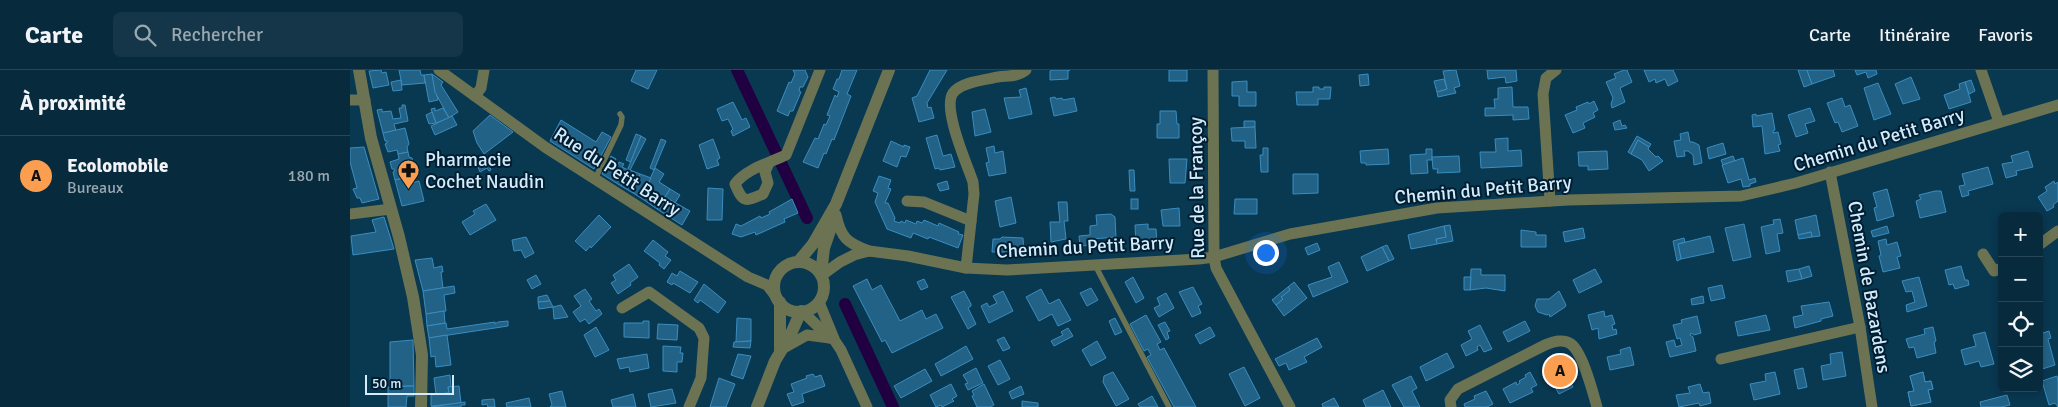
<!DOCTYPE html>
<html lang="fr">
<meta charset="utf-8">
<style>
:root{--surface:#072a3d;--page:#153648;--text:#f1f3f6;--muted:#98a7b0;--line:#284657;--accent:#fb9e50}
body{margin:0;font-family:Signika,sans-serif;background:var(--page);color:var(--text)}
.controls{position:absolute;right:15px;bottom:15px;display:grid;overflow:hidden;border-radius:8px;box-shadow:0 2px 8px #0003}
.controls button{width:45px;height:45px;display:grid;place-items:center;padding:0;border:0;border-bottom:1px solid var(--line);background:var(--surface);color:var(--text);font:25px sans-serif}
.scale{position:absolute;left:15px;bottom:12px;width:89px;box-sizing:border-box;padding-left:5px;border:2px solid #d4ebfb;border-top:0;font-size:14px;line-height:18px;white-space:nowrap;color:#d4ebfb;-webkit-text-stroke:4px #001e31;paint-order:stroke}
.you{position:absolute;left:915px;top:182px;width:18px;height:18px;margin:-12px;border:4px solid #fff;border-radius:50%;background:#1a73e8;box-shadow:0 0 0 8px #1a73e833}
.badge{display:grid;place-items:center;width:32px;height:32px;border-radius:50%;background:var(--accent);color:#111;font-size:16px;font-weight:700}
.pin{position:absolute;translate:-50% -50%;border:2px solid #fff;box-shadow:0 1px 5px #0006}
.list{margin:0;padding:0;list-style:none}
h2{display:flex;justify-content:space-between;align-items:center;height:65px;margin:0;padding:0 20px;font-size:21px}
h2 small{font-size:16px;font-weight:400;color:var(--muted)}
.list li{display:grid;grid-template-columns:32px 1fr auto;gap:15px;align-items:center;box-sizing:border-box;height:80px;padding:0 20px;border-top:1px solid var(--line)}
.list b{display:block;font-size:19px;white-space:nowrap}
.list p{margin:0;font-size:16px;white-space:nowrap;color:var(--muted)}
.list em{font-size:16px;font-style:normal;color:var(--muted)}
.icon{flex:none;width:28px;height:28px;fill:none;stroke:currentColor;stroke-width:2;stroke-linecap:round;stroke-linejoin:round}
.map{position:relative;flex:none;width:1708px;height:337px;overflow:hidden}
header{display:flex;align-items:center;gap:30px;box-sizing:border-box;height:70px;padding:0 25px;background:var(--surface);border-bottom:1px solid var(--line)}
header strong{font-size:24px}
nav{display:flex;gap:28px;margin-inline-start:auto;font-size:18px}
.search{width:350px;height:45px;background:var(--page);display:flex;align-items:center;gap:12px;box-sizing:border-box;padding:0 18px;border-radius:8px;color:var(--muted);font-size:19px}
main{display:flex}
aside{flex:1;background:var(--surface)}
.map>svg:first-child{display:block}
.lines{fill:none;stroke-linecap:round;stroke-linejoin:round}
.canal{stroke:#200041;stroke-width:12}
.building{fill:#226287;stroke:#3a8dbf}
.service{stroke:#6c7352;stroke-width:5.5}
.minor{stroke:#6c7352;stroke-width:11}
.tertiary{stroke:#6c7352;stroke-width:12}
.labels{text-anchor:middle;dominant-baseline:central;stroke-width:4;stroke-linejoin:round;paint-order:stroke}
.street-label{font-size:19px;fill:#d4ebfb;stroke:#001e31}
.poi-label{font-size:19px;fill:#d4ebfb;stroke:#001e31;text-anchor:start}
</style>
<header>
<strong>Carte</strong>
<div class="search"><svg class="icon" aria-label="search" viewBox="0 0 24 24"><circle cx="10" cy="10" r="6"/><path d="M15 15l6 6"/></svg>Rechercher</div>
<nav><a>Carte</a><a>Itinéraire</a><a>Favoris</a></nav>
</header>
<main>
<aside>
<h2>À proximité<small></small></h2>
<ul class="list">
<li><span class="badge">A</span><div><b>Ecolomobile</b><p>Bureaux</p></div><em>180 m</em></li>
</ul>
</aside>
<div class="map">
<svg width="1708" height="337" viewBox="0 0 1708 337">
<rect width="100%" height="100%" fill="#093851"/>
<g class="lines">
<g class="canal">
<path d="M387 0 457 148"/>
<path d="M495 234 543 337"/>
</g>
</g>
<g class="building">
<path d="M31 0 32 3 36 2 39 15 23 18 19 1Z"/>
<path d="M49 0H70L71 5H74L75 13 52 15Z"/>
<path d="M286 0H307L298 19 281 11Z"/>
<path d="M443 0H455L458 7 453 17H450L449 21 451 22 443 41H440L438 46 427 41 439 12 441 13 445 4Z"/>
<path d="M492 0H507L497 24 501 26 484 70 482 69 476 84 474 83 468 98 453 92 465 68 468 69 474 54 476 55 480 46 477 45 485 25 487 27 489 22 483 19 487 9H489Z"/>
<path d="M580 0H597L577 33 578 38 581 37 584 48 569 52 562 28 567 26Z"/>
<path d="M702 0H720L718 1V9L700 10V1Z"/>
<rect x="819" y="0" width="18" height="11"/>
<path d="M1106 0 1110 16 1104 18 1106 23 1088 27 1087 22 1097 19 1093 1Z"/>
<path d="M1137 0H1166L1167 11 1156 13 1155 7 1138 9Z"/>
<path d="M1274 0H1277L1282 12 1270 18 1275 32 1262 38 1261 34 1263 28 1256 12 1266 8 1264 4Z"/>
<path d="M1294 0H1323L1328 11 1318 16 1315 9 1306 13 1305 9 1299 12Z"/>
<path d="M1448 0H1457L1462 14 1454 17Z"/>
<path d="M1457 0H1483L1485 6 1462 14Z"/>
<path d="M1505 0H1526L1527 4 1518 8 1516 2 1507 5Z"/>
<path d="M82 4 88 30 79 32 74 5Z"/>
<path d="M82 4 93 12 91 15 108 42 99 48 85 22Z"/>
<path d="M1018 4 1019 15 1010 16 1009 5Z"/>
<path d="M1561 7 1570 29 1553 34 1545 14Z"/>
<path d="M1094 9 1097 19 1087 22 1084 11Z"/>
<path d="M51 10 52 20 43 21 41 12Z"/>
<path d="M1621 10 1625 21 1619 24 1615 12Z"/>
<path d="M897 11V22H906V36H889V26H882V12Z"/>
<path d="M1615 12 1621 32 1599 39 1594 25 1610 19 1609 14Z"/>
<path d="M1528 13 1541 44 1524 50 1514 18Z"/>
<path d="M963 17H969V19H974V17H981L980 29H968V35H947L946 22H963Z"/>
<path d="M1162 17 1163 37H1178L1179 49 1163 50V45L1135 46V38H1145L1144 29H1148V18Z"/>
<path d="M676 18 682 44 659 49 654 28 671 27 669 20Z"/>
<path d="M705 27 706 29 712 28 713 30 724 28 727 41 704 46 700 28Z"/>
<path d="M1492 28 1495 37 1500 35 1508 56 1492 62 1488 52 1485 53 1477 33Z"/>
<path d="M1244 31 1248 40 1243 43 1245 47 1233 53 1235 58 1223 63 1215 45 1227 40 1226 37 1238 32 1239 34Z"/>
<path d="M383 32 392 50 396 48 400 57 383 66 381 61 383 59 378 49 372 51 367 39Z"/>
<path d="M52 35H55L58 51 44 54 46 61 33 63 27 40 32 39V42L41 41 43 49 51 48 49 38H52Z"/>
<path d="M85 38V41L93 38 99 48 86 53 81 39Z"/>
<path d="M1460 38 1465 51 1455 54 1458 63 1446 67 1438 45Z"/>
<path d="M635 39 641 62 625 66 622 42Z"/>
<path d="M810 41H826L827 54H829V68H807V54H810Z"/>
<path d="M82 42 86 53 79 54 76 45Z"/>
<path d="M1422 43 1425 60 1423 61V63L1428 62 1431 74 1428 75 1430 81 1415 84 1412 56 1403 57 1402 45 1406 44V46Z"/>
<path d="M140 45 163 62 134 84 127 73 123 61Z"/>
<path d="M102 46 107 55 85 65 81 56Z"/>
<path d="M211 50 246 72 252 62 261 67 244 99 200 71Z"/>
<path d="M1270 50 1272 56 1275 55 1277 58 1265 60 1263 53Z"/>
<path d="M894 51H905V57L894 58Z"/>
<path d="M905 57 906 78H895V71H882L881 58Z"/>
<path d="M55 58 59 74 57 77 58 82 48 84 47 80 38 82 35 74 37 73V71H35L33 63Z"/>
<path d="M1338 62 1340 72H1343L1349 75 1352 93 1344 95 1343 85 1338 81H1334L1335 86 1327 87 1324 71 1331 70 1330 64Z"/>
<path d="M286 64 291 66 281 92 276 90Z"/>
<path d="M587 65 593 86 601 84 605 97 590 100 589 98 585 99 576 68Z"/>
<path d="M291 66 296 69 280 100 290 104 283 123 271 116Z"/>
<path d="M1287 66 1301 74 1299 77 1288 70 1281 84 1278 82Z"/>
<path d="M1158 68V81L1171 80 1172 96 1131 98 1130 82H1146L1145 69Z"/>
<path d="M311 69 316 71 304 100 300 98Z"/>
<path d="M363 69 370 88 367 90 369 95 357 99 349 75Z"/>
<path d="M1288 70 1299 77 1298 79 1306 87 1308 86 1313 91 1299 101 1292 90 1281 84Z"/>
<path d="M541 71 554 77V75L560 77 556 87 551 86 547 97 533 91Z"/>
<path d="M1373 73 1376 84 1359 89 1357 78Z"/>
<path d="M644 76 645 83 653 81 656 103 639 106 636 93 639 92 636 78Z"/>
<path d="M14 77 29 129 12 133 10 128H7L3 119 7 118 0 92V78Z"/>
<path d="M913 78H918V102H911L910 85H913Z"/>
<path d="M1038 79 1039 94 1016 95V93H1011L1010 81Z"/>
<path d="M1076 79H1082V90H1077L1078 103 1061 104 1060 85 1076 84Z"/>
<path d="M1257 81 1258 99 1238 100V96H1229L1228 82Z"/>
<path d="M1678 81 1683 97 1666 101 1667 105 1656 108 1652 94 1663 92 1661 86Z"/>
<path d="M58 82 59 87 62 88 66 105 45 110 43 102 45 101 44 99H42L40 92 49 89 48 84Z"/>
<path d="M137 86 142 96 140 97 141 100 139 101 137 98 130 102 126 92Z"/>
<path d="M261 86 266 89 264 94 267 96 269 92 274 94 272 97 278 100 271 116 252 104Z"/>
<path d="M1109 86 1110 102 1087 103 1088 99H1083L1082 87Z"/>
<path d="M1383 86 1385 91 1373 95 1371 90Z"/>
<path d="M1393 88 1399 110 1405 108 1406 112 1400 114V116L1393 117 1391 109 1378 113 1372 95Z"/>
<path d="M819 89H837L835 113H820Z"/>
<path d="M1638 97 1643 114 1618 121 1619 125 1612 127 1609 116 1615 115 1612 104Z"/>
<path d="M305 98 314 104 309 112 320 119 307 139 291 128Z"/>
<path d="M779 100H784L785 121H780Z"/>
<path d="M290 104 301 108 291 128 283 123Z"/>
<path d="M943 104H968V123L943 124Z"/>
<path d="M529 106 541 110 538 118 541 119 535 133H538L545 148 544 151 550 153 551 151 555 153 556 150 566 154 567 151 572 153 574 150 588 156 589 153 609 162 608 164 613 165 608 178 579 167 578 169 563 163 561 168 537 159 525 132 528 123 523 121Z"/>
<path d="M60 107 61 113 69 111 74 131 52 136 45 110Z"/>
<path d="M597 111 599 119 590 121 587 114Z"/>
<path d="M1704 111 1705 114 1708 112V131L1703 135 1704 137 1697 141 1688 127 1697 121 1695 117Z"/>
<path d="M358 118 373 119 372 150H357Z"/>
<path d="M320 119 330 125 325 133 315 127Z"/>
<path d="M1537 119 1544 146 1527 151 1524 138 1527 137 1523 123Z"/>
<path d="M1585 121H1591L1596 142 1570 148 1566 131 1571 129 1569 125Z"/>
<path d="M315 127 340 141 332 155 307 139Z"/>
<path d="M661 127 666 153 650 157 645 131Z"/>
<path d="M442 129 448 143 434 149 435 152 406 165 405 162 391 167 382 164 386 154 391 156 410 146 411 148 420 144 419 142Z"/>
<rect x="781" y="129" width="7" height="10"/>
<path d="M885 129H907V144H884Z"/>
<path d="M708 132H717L718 151H714L716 169 701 172 700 152H710Z"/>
<path d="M136 134 146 150 120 165 112 152 125 144 123 141Z"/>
<path d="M829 138 830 156H813L811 140Z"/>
<path d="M761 144 765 147 766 167 742 169V175L730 176 729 166 740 165V156L747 155 746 145Z"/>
<path d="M249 145 261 157 241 178 240 176 236 181 225 171Z"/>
<path d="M1466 145 1470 166 1462 167 1461 162 1448 165 1445 150Z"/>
<path d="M34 147 44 179 3 185 1 166 26 162 22 150Z"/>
<path d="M1430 149 1433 163 1427 164 1430 181 1416 184 1411 157 1424 154 1423 150Z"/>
<path d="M798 154V159H806L807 173 786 174 785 155Z"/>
<path d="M1394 154 1401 187 1383 191 1375 158Z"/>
<path d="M1100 155 1103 171 1087 174 1086 169 1096 167 1094 156Z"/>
<path d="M1094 156 1096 167 1086 169 1087 174 1061 179 1058 165Z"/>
<path d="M1537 156 1539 163 1523 167 1521 161Z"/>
<path d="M1233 158 1235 168 1215 172 1213 162Z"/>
<path d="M1171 160 1186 162V165H1196V177H1171Z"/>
<path d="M1461 162 1462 167 1449 169 1448 165Z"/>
<path d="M1360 166 1364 182 1331 189 1328 174Z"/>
<path d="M176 167 184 183 175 188 171 180 164 181 162 170Z"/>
<path d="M652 167 673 168 674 182H642L643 169H650Z"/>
<path d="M1334 168 1335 172 1328 174 1331 189 1327 191 1323 171Z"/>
<path d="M1536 169 1537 175 1547 172 1551 186 1547 187 1550 198 1533 202 1529 186 1531 185 1528 171Z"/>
<path d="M303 170 318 182 315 186 321 190 314 199 309 195 310 193 294 181Z"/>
<path d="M967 173 970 180 958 185 955 178Z"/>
<path d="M1037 175 1044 189 1039 191 1032 177Z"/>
<path d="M1032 177 1039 191 1017 201 1011 187Z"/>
<path d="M82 188 84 198 92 196 93 202H91L93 218 73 221 65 190Z"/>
<path d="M989 192 998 212 963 227 958 215 982 207 978 197Z"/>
<path d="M279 194 288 207 280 213 281 215 268 224 261 213 266 210 263 205Z"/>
<path d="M1459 196 1462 206 1452 209 1449 199Z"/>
<path d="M1611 196 1615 210H1618L1619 215 1605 219 1603 214 1599 215 1595 200Z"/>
<path d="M1121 199H1131V205H1155V221L1136 218 1120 220Z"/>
<path d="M1245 199 1252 212 1229 223 1223 210Z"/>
<path d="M1449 199 1452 209 1438 212 1436 201Z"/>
<path d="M330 201 348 212 340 223 323 213 322 215 317 212 322 203 327 206Z"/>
<path d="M186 205 191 214 182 219 177 210Z"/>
<path d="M783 207 794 228 786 233 775 212Z"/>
<path d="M1114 207H1121L1120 220H1114Z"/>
<path d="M1569 207 1577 236 1557 242 1556 235 1565 232 1562 221 1556 222 1552 211Z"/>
<path d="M517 209 522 220 531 215 550 251 572 240 576 249 586 244 593 258 542 283 535 270 532 272 503 216Z"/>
<path d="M574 209 578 217 571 220 567 212Z"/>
<path d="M944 212 957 228 934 246 926 235 933 229 931 227 940 220 938 217Z"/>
<path d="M354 214 376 232 368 243 350 230 348 233 344 230Z"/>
<path d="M1372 215 1375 228 1361 231 1358 218Z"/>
<path d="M104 216 105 223 94 225 96 241 76 244 73 221Z"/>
<path d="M843 217 852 234 848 236 851 243 842 247 829 222Z"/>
<path d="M938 217 940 220 931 227 933 229 926 235 922 230Z"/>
<path d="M741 218 748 230 737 236 730 223Z"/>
<path d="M235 219 242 229 239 231 246 241 249 239 252 244 239 254 235 249 230 252 223 242 231 236 224 226Z"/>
<path d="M691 219 699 234 709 229 721 250 708 256 702 244 689 251 676 227Z"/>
<path d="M614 221 621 234V236L618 238 626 254 618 259 601 227Z"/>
<path d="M653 221 663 241 639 253 631 236 637 233 639 237 647 233 643 226Z"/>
<path d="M1209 221 1216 235 1215 237 1200 247 1199 244 1197 245 1188 242 1185 236 1187 229H1199Z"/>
<path d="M816 223 824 238 809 247 804 238 810 235 807 228Z"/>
<path d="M197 225 200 231 188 232V227Z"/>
<path d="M1353 226 1354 233 1342 235 1341 229Z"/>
<path d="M200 231 203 237 189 239 188 232Z"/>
<path d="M1479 232 1483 246 1471 249V251L1445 258 1443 247 1453 245 1451 236Z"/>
<path d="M211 235 218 247 204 249 203 237Z"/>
<path d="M94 241 95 253 77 256 76 244Z"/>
<path d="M1254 241 1255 247 1262 245 1265 254 1262 255 1263 260 1266 259 1267 264 1249 269 1248 258 1242 260 1238 245Z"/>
<path d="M796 245 811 272 807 274 810 280 814 278 846 337H824L797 287 801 285 798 279 794 281 780 254Z"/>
<path d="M1416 245 1420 260 1388 266 1385 252Z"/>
<path d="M1347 246 1351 263 1344 265 1341 263 1340 265 1343 267 1346 281 1320 287 1316 272 1324 270 1326 277 1332 275 1330 268 1327 269 1323 255 1332 253 1331 250Z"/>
<path d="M387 248 401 249V271L386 272Z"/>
<path d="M765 248 772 262 765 265 759 251Z"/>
<path d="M158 251V256L79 268 77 256 96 253 97 259 145 252V254L148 252Z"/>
<path d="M293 251H299V268L274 267V253H293Z"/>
<path d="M1175 251 1180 261 1158 272 1153 262Z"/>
<path d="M815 252 820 261 817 262 819 268 816 270 808 255Z"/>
<path d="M308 254 328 255 327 270 307 269Z"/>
<path d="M1130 255 1142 279 1134 282 1130 275 1127 277 1128 280 1116 286 1111 275 1122 269 1118 261Z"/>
<path d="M246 257 259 280 245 287 234 265Z"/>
<path d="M860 257 865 266 850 274 845 265Z"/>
<path d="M1583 257 1586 271 1584 272 1586 283 1567 288 1564 277 1559 278 1556 269 1575 264 1574 259Z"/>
<path d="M718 258 723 266 704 276 701 271 713 265 711 262Z"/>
<path d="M1699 261 1701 268 1698 269 1705 295 1689 300V272L1692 271 1690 264Z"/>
<path d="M1635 262 1644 294 1631 297 1629 291 1615 295 1611 280 1626 276 1623 265Z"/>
<path d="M97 265 101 295 86 297 85 286 81 287 79 268Z"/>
<path d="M654 267 660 278 653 281 647 270Z"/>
<path d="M967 268 972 277 954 287 957 292 939 300 936 293 929 296 925 289Z"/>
<path d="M63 270 64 316H40V272Z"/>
<path d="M401 271 400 278 383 277 384 272Z"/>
<path d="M747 271 756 288 741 296 732 280Z"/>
<path d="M313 276 331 277 330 283H333L332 292H327V302L313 301Z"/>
<path d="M616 276 623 289 591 306 585 294Z"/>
<path d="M1280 277 1284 295 1260 300 1257 287 1271 284 1270 280Z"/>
<path d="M1492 282 1496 306 1473 310 1471 296 1481 294 1480 284Z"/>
<path d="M1097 283 1104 297 1076 311 1070 297Z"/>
<path d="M297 284 299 298 280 302 279 297 270 299 267 289Z"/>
<path d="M388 284 401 286 393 309 381 305Z"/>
<path d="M1212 289 1216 297 1214 298 1216 301 1218 300 1224 312 1221 313 1223 317 1209 324 1206 319 1210 317 1199 295Z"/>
<path d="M650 290 660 309 648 315 638 296Z"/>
<path d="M894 297 910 328 895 336 879 304Z"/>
<path d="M626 298 633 313 618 320 615 314 618 313 613 305Z"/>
<path d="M1453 298 1457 317 1448 319 1444 300Z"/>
<path d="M575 299 582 311 551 328 544 316Z"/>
<path d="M763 302 779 329 766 336 753 312 754 306Z"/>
<path d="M1180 302 1187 315 1181 318 1183 322 1160 333 1153 319 1166 312 1167 315 1170 313 1169 311 1176 307 1175 305Z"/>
<path d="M1425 302 1430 324 1404 330 1400 314 1416 311 1415 304Z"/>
<path d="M1573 302 1575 312 1581 311 1583 319 1578 320 1581 332 1561 336 1558 322 1564 321 1560 306Z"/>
<path d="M1573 302 1575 312 1581 311 1583 319 1578 320 1581 332 1561 336 1558 322 1564 321 1560 306Z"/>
<path d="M463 304 465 307 471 305 475 316 452 324 454 332 442 336 437 324 444 322 441 314 457 308 456 306Z"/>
<path d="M100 305 101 317H98L99 323 86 324 84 308Z"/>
<path d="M1061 306 1067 318 1062 321 1070 337H1054L1042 315Z"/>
<path d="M1707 306 1708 312V337L1705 333 1699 335 1692 311Z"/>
<path d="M369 308 385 314 376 337H360Z"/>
<path d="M601 314 607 326 602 329 604 331 592 337 591 335 586 337 580 325Z"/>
<path d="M634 314 644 335 640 337H627L622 326 624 325 622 321Z"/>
<path d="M1350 314 1353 323 1359 322 1361 333 1350 336 1349 333 1329 337 1326 325 1340 323 1338 317Z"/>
<path d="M64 316V326H57L56 337H38V317Z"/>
<path d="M109 316 111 333 81 336V325L99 323 98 317Z"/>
<path d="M671 316 674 324 662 329 659 322Z"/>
<path d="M322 319 326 333 301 337 298 324Z"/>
<path d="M1033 320 1041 337H1016L1013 330Z"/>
<path d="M212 321 216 337H200L202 335 199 324Z"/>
<path d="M1136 321 1143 334 1137 337H1115L1114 334 1125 329 1124 326Z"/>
<path d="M283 324 286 337H263L261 330Z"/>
<path d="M1657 325 1660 335 1651 337H1631L1630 332Z"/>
<path d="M802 326 808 337H790L788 334Z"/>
<path d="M179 328 181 337H157L156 333Z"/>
<path d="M984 328 989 337H973L972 334Z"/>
<path d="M144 329 145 337H138L137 334 132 335V330Z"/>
<path d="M672 331 688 333V337H672Z"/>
<path d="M115 332V335H111V337H81Z"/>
</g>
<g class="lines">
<g class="service">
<path d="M245 109 271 55 272 47 270 44"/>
<path d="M745 195 819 337"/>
</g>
<g class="minor">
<path d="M89 0 195 77 398 207 417 215 427 228"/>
<path d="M863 0 864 187 866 198 940 337"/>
<path d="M1631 0 1649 52"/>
<path d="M125 26 131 18 134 0"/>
<path d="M0 30H15"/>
<path d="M419 93 415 102 418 113 413 124C395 132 393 133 385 114 396 99 419 93 436 85L470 0"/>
<path d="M1480 102 1510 257 1522 337"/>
<path d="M557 131 574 132 621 151"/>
<path d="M1200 131 1193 24 1196 8 1206 0"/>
<path d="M0 144 41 139"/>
<path d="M486 145C491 168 497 173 519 181"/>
<path d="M1689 175 1708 161"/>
<path d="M1633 184 1644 201 1652 198"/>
<path d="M616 198 624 124 623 112C617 94 592 38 603 23 610 13 632 10 643 8 654 5 667 8 676 0"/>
<path d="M472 205 490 192 504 185 519 181 558 186 616 198 657 200 849 189 864 187 940 164 1087 138 1218 130 1391 126 1446 113 1708 35"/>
<path d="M469 232 485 271 491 280 517 337"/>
<path d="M272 238 299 222 349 258 354 268 351 308 339 337"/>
<path d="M452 241 480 268"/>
<path d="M432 279 457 265 480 268"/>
<path d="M1371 289 1510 257"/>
<path d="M1101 337 1100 330 1108 319 1195 275C1203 272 1213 268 1221 274 1233 283 1243 323 1247 337"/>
</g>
<g class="tertiary">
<path d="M9 0 21 68 49 167 63 227 72 285 71 337"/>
<path d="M448 192 463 174 486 134 539 0"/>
<circle cx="449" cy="217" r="25"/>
<path d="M471 204 474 178 484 149"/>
<path d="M430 232V280"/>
<path d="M407 337 425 291 440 266 451 241"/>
</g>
</g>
<defs>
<symbol id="pharmacy-pin" viewBox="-11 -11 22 30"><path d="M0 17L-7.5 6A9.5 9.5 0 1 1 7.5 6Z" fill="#fb9e50" stroke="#001e31"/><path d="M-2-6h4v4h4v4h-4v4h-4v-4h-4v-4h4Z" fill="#111"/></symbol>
</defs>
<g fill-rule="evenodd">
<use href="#pharmacy-pin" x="46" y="88" width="25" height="34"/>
</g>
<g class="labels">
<g class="street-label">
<text transform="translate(1529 70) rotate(-17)">Chemin du Petit Barry</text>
<text transform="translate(267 102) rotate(33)">Rue du Petit Barry</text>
<text transform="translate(847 118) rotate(-91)">Rue de la Françoy</text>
<text transform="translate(1133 120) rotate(-5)">Chemin du Petit Barry</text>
<text transform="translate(735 177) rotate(-3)">Chemin du Petit Barry</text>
<text transform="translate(1519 217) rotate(80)">Chemin de Bazardens</text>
</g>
<g class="poi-label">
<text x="75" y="90">Pharmacie<tspan x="75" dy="22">Cochet Naudin</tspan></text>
</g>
</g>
</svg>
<div class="controls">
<button>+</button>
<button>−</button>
<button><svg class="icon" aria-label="locate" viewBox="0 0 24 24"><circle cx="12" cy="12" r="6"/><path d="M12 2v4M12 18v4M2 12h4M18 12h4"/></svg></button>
<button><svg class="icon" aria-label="layers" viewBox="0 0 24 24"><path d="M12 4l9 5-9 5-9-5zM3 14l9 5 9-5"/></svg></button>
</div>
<div class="scale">50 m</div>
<div class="you"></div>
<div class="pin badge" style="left:1210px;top:301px">A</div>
</div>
</main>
